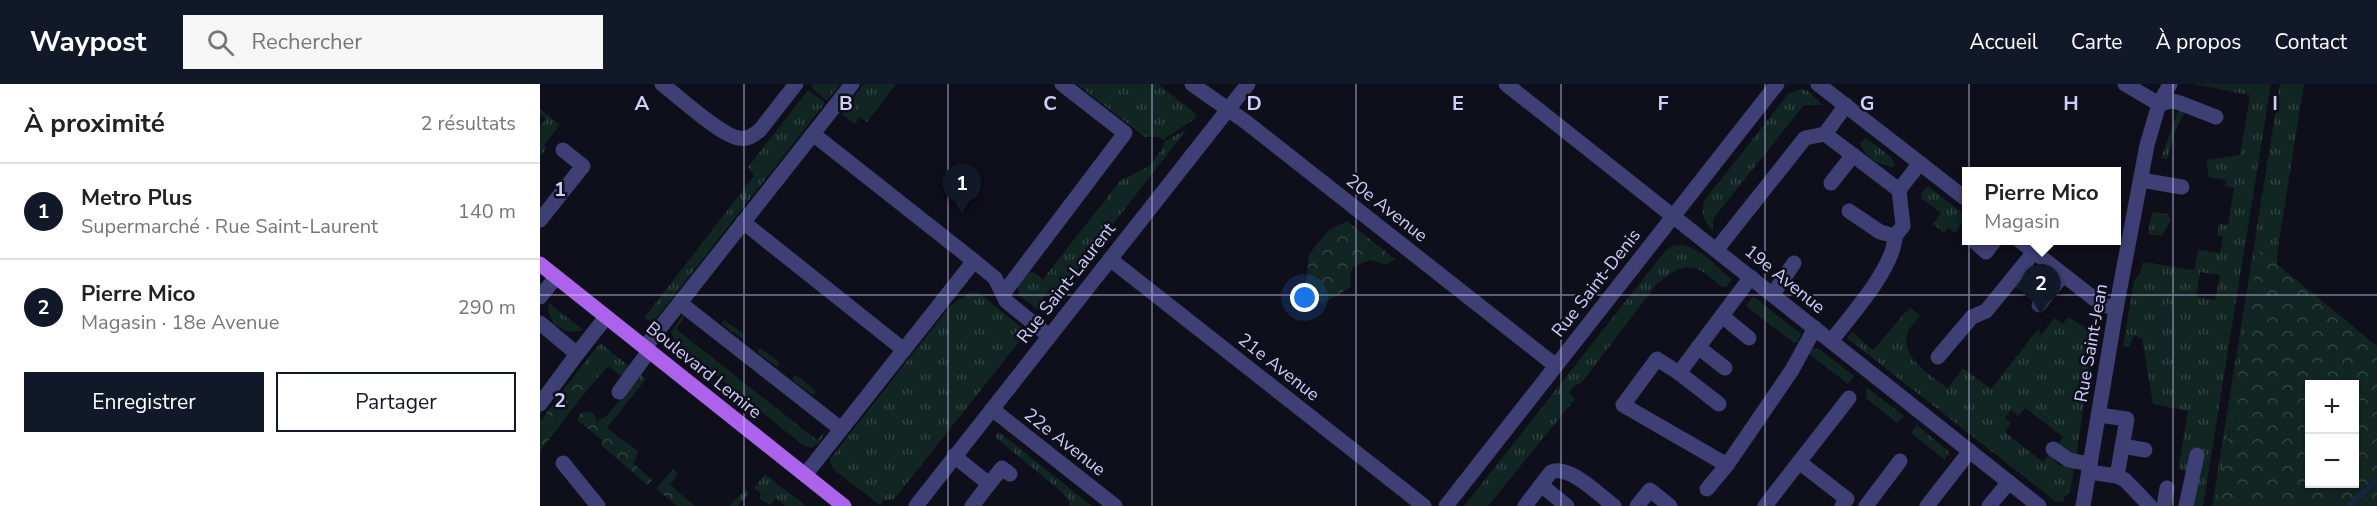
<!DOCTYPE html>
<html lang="fr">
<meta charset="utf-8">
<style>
:root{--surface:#fff;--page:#f6f6f6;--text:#222;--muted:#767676;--line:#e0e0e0;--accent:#111827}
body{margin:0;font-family:"Nunito Sans",sans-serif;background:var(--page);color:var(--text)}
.controls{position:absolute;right:18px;bottom:18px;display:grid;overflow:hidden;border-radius:0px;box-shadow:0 2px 4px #0004}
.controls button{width:54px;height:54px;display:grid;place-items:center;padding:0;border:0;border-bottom:2px solid var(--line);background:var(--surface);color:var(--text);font:30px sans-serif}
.you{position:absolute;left:765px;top:214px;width:21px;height:21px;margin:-15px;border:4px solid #fff;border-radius:50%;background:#1a73e8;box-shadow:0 0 0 9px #1a73e833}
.badge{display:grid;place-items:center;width:39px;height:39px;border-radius:50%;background:var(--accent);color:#fff;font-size:20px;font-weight:700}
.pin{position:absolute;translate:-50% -50px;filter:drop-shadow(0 2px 3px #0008)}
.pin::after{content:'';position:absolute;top:32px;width:21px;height:18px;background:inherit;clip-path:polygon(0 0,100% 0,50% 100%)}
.popup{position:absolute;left:1422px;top:83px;width:159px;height:78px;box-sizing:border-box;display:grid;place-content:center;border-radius:0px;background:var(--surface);filter:drop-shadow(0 2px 4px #0005);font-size:20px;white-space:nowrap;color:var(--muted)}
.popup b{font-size:22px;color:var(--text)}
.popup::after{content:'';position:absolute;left:50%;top:100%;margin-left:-12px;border:12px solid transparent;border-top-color:var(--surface)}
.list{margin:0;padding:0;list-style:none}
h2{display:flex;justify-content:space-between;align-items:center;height:78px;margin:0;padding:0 24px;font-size:26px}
h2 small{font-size:20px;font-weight:400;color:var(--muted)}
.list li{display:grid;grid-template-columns:39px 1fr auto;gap:18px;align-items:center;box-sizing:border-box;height:96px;padding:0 24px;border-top:2px solid var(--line)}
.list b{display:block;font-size:22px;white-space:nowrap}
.list p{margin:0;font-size:20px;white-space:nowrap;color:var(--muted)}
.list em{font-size:20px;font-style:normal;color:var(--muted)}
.actions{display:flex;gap:12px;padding:18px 24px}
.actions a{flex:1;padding:14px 0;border:2px solid var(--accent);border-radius:0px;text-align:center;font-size:21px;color:var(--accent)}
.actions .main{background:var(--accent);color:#fff}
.icon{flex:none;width:33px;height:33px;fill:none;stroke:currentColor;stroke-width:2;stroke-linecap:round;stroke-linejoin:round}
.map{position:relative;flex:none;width:1837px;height:422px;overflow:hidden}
header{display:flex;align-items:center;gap:36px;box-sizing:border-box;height:84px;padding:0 30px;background:var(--accent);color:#fff}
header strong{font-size:28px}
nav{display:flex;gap:33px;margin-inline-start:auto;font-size:21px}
.search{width:420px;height:54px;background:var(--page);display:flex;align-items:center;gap:15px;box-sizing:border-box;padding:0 21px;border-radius:0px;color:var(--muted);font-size:22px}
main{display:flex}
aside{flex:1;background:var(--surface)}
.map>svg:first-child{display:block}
.grass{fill:url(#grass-tufts);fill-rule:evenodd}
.forest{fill:url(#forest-crowns);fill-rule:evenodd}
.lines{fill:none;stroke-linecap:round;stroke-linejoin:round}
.stream{stroke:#13283f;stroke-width:5}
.minor{stroke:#3e4075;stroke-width:15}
.major{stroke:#ad62ec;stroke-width:15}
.grid{fill:none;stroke:#cfcef9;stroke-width:1.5;stroke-opacity:0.55}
.labels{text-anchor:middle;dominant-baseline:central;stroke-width:5;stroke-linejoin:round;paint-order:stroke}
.street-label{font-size:18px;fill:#cfcef9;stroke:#0f0e1b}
.grid-label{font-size:20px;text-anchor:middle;font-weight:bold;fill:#cfcef9;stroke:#0f0e1b;stroke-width:5;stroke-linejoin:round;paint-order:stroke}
</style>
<header>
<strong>Waypost</strong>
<div class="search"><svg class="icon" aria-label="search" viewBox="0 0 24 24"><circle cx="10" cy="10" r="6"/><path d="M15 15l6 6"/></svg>Rechercher</div>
<nav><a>Accueil</a><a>Carte</a><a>À propos</a><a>Contact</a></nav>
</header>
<main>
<aside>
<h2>À proximité<small>2 résultats</small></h2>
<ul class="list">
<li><span class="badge">1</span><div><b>Metro Plus</b><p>Supermarché · Rue Saint-Laurent</p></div><em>140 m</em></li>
<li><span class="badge">2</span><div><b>Pierre Mico</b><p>Magasin · 18e Avenue</p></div><em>290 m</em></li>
</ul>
<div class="actions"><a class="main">Enregistrer</a><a>Partager</a></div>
</aside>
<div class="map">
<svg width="1837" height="422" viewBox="0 0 1837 422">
<defs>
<pattern id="grass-tufts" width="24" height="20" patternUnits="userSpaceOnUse" patternTransform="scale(1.5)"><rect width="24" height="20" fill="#112522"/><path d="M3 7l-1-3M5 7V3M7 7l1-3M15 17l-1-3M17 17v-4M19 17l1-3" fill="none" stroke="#334343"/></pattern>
<pattern id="forest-crowns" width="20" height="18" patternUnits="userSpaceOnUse" patternTransform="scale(1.5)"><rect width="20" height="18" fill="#112522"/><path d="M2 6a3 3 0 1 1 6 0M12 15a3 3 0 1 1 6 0" fill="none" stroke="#334343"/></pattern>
</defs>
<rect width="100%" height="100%" fill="#0f0e1b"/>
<g class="grass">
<path d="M273 0H300L287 17 271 3Z"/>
<path d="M324 0H356L327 38 320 33 315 40 301 29Z"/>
<path d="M537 0H618L655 29 656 34 623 56 620 53H605Z"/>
<path d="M1653 0H1731L1663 422H1652L1648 387 1638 385 1648 327 1613 320 1602 255 1594 251 1589 263H1583L1594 197 1600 189 1603 178 1654 186 1658 166 1680 169 1683 153 1677 152 1679 140 1688 141 1694 104 1685 102 1686 96 1669 93 1666 76 1700 71 1710 11ZM1660 188 1680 191 1675 216 1656 213Z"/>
<path d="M1740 0H1764L1737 170 1718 167 1677 422H1672Z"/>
<path d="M1262 5 1268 7 1283 21H1264L1173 135V147C1164 138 1161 129 1164 117L1249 9Z"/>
<path d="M268 6 285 19 115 236 108 237 104 234 214 92 208 83Z"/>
<path d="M1639 24 1646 26 1636 45 1627 75 1621 74Z"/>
<path d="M0 25 20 41 4 61 7 64 0 73V42L6 35 0 30Z"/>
<path d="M648 44 509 222 506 219 512 212 508 208 500 218 506 224 502 229 479 211 478 203 488 189 493 188 503 195 580 97 609 82 621 67 624 58Z"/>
<path d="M1326 54 1351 73 1354 79 1353 83C1339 81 1325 74 1320 59Z"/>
<path d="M1388 102 1426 132 1415 149 1408 144 1404 149 1393 140 1401 129 1381 114V109Z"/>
<path d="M1612 128 1628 130 1631 136 1622 152 1608 150Z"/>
<path d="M1142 161C1161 164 1177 183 1192 196L1186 203C1179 202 1176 198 1170 193 1150 176 1137 183 1117 200L1042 298 1032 304 1029 310 1035 315 948 422H924L1126 166 1132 162Z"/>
<path d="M1488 181 1501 191 1486 211 1473 201Z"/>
<path d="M431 208 439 209 487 248 359 409 353 415 342 417 341 421 339 420 294 386 290 379V375L411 221Z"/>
<path d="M1213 212 1261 250 1258 258 1254 259 1206 222Z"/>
<path d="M9 219 43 246 30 248 14 241 8 225Z"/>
<path d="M1370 223 1380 232C1376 237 1370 243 1368 248 1359 273 1391 292 1408 304L1423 284 1451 305 1499 244 1500 252 1515 234 1523 240 1528 233 1555 249 1536 373 1517 361 1523 353 1485 324 1478 332 1471 326 1465 334 1471 339 1465 348 1503 378 1509 370 1519 381 1534 384 1530 409 1523 414 1524 418 1515 417 1307 254 1312 248 1333 266Z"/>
<path d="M142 232 144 234 136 245 277 356 287 345 279 359 272 364 264 362 136 259 131 248Z"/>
<path d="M184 236 204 250 203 255 182 240Z"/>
<path d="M60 259 89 282 81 292 68 282 47 306 46 296 38 293 30 297Z"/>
<path d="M220 264 239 278V282H236L217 268Z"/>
<path d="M1278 264 1314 292 1308 300 1269 270 1272 265Z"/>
<path d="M100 290 106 295 67 344 59 341 58 336 67 332Z"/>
<path d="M254 292H257L275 306V310H271L252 296Z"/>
<path d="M1326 303 1364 332 1357 339 1327 315Z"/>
<path d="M1377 341 1409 368 1405 376 1371 349Z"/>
<path d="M459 348 552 422H529L530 418 523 409 455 353Z"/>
<path d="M225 390 266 422H245L236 414 230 421 219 414 221 410 214 404Z"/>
<path d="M206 405 209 409 198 422H189Z"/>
</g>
<g class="forest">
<path d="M807 137 855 175 846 181 830 176 813 183 810 193 811 203 782 220 763 204 767 193 769 170 789 146Z"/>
<path d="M1718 167 1737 170V180L1837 262V422H1677ZM1814 300V400H1770V300Z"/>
<path d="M38 293 46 296 47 306 0 367V338L30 297Z"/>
<path d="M47 327 53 329 59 341 67 344 98 367 94 380 112 396 107 401 61 361 63 357 37 336 40 330Z"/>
<path d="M133 385 138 390 130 401 155 422H137L116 405Z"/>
</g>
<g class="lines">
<path class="stream" d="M1809 422 1837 395"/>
<g class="minor">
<path d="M122 0C138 12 181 52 199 54 207 56 214 51 220 46L256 0"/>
<path d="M652 0 706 38 1016 282"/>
<path d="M966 0 1499 422"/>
<path d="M1278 0 1426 115"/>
<path d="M1585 0 1619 20 1633 17 1640 19 1676 33"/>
<path d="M1306 21 1285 50 1359 106 1380 79"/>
<path d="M273 50 312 0"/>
<path d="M1601 96 1642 103"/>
<path d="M1291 99 1313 71"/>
<path d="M1309 127 1340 148 1355 152 1363 142 1359 106"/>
<path d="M0 136 43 82 23 66"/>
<path d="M203 138 364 266"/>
<path d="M1433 156 1446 168 1455 156"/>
<path d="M1479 156 1561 220 1576 225"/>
<path d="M1177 165 1265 54 1285 50"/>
<path d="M570 175 884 422"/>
<path d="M434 177 455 194 466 217 509 252"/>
<path d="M463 210 585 49 522 0"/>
<path d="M1233 210 1254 179"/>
<path d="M0 213 16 193"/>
<path d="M140 219 301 345"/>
<path d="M1499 221 1523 191"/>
<path d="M1182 232 1209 254"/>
<path d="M0 239 37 270 66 233"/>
<path d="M1291 257C1311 232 1355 182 1355 152"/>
<path d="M105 263 273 50 434 177 265 391"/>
<path d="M1158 263 1185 284"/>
<path d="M1398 273 1432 233 1446 227 1494 168"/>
<path d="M1139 289 1117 275 1083 321 1187 381 1252 286 1275 244"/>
<path d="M79 308 109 267"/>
<path d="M0 320 37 270"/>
<path d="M1179 320 1139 289 1211 193"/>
<path d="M452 325 575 422"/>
<path d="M1559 331 1587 335 1577 392"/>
<path d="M1582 362 1605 366"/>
<path d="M1513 365 1529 376 1550 380"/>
<path d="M414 372 449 400 432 422"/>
<path d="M1259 378 1309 314"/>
<path d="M23 379 58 422"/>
<path d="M1549 388 1577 392 1585 396 1610 422"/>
<path d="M449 400 462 384 470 390"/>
<path d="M1001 401 1011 388C1029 380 1059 411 1074 422"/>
<path d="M1167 405 1187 381"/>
<path d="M376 422 708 0"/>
<path d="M906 422 1237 0"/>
<path d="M985 422 1001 401 1027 422"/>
<path d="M1097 422 1110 406 1130 422"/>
<path d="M1225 422 1259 378 1307 415 1302 422"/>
<path d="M1326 422 1360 377"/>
<path d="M1387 422 1430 367"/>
<path d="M1449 422 1469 398"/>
<path d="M1543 422 1576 225 1607 61 1619 20 1630 0"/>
<path d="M1624 422 1627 404"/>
<path d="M1646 422 1657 371"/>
</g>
<path class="major" d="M0 180 304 422"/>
</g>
<path class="grid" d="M204 0V422M408 0V422M612 0V422M816 0V422M1021 0V422M1225 0V422M1429 0V422M1633 0V422M0 211H1837"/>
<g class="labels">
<g class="street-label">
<text transform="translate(847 124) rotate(38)">20e Avenue</text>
<text transform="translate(1245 195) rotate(39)">19e Avenue</text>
<text transform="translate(526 199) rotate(-52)">Rue Saint-Laurent</text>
<text transform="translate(1056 199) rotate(-52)">Rue Saint-Denis</text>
<text transform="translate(1551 259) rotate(-80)">Rue Saint-Jean</text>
<text transform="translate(739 283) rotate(38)">21e Avenue</text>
<text transform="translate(164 286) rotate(39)">Boulevard Lemire</text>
<text transform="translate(525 358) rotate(38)">22e Avenue</text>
</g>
</g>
<g class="grid-label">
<text x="102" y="26">A</text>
<text x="306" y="26">B</text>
<text x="510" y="26">C</text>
<text x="714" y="26">D</text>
<text x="918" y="26">E</text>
<text x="1123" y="26">F</text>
<text x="1327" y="26">G</text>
<text x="1531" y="26">H</text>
<text x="1735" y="26">I</text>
<text x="20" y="112">1</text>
<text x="20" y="323">2</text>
</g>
</svg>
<div class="controls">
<button>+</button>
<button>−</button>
</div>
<div class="you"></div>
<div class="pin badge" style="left:422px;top:130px">1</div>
<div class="pin badge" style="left:1501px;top:230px">2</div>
<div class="popup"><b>Pierre Mico</b>Magasin</div>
</div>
</main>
